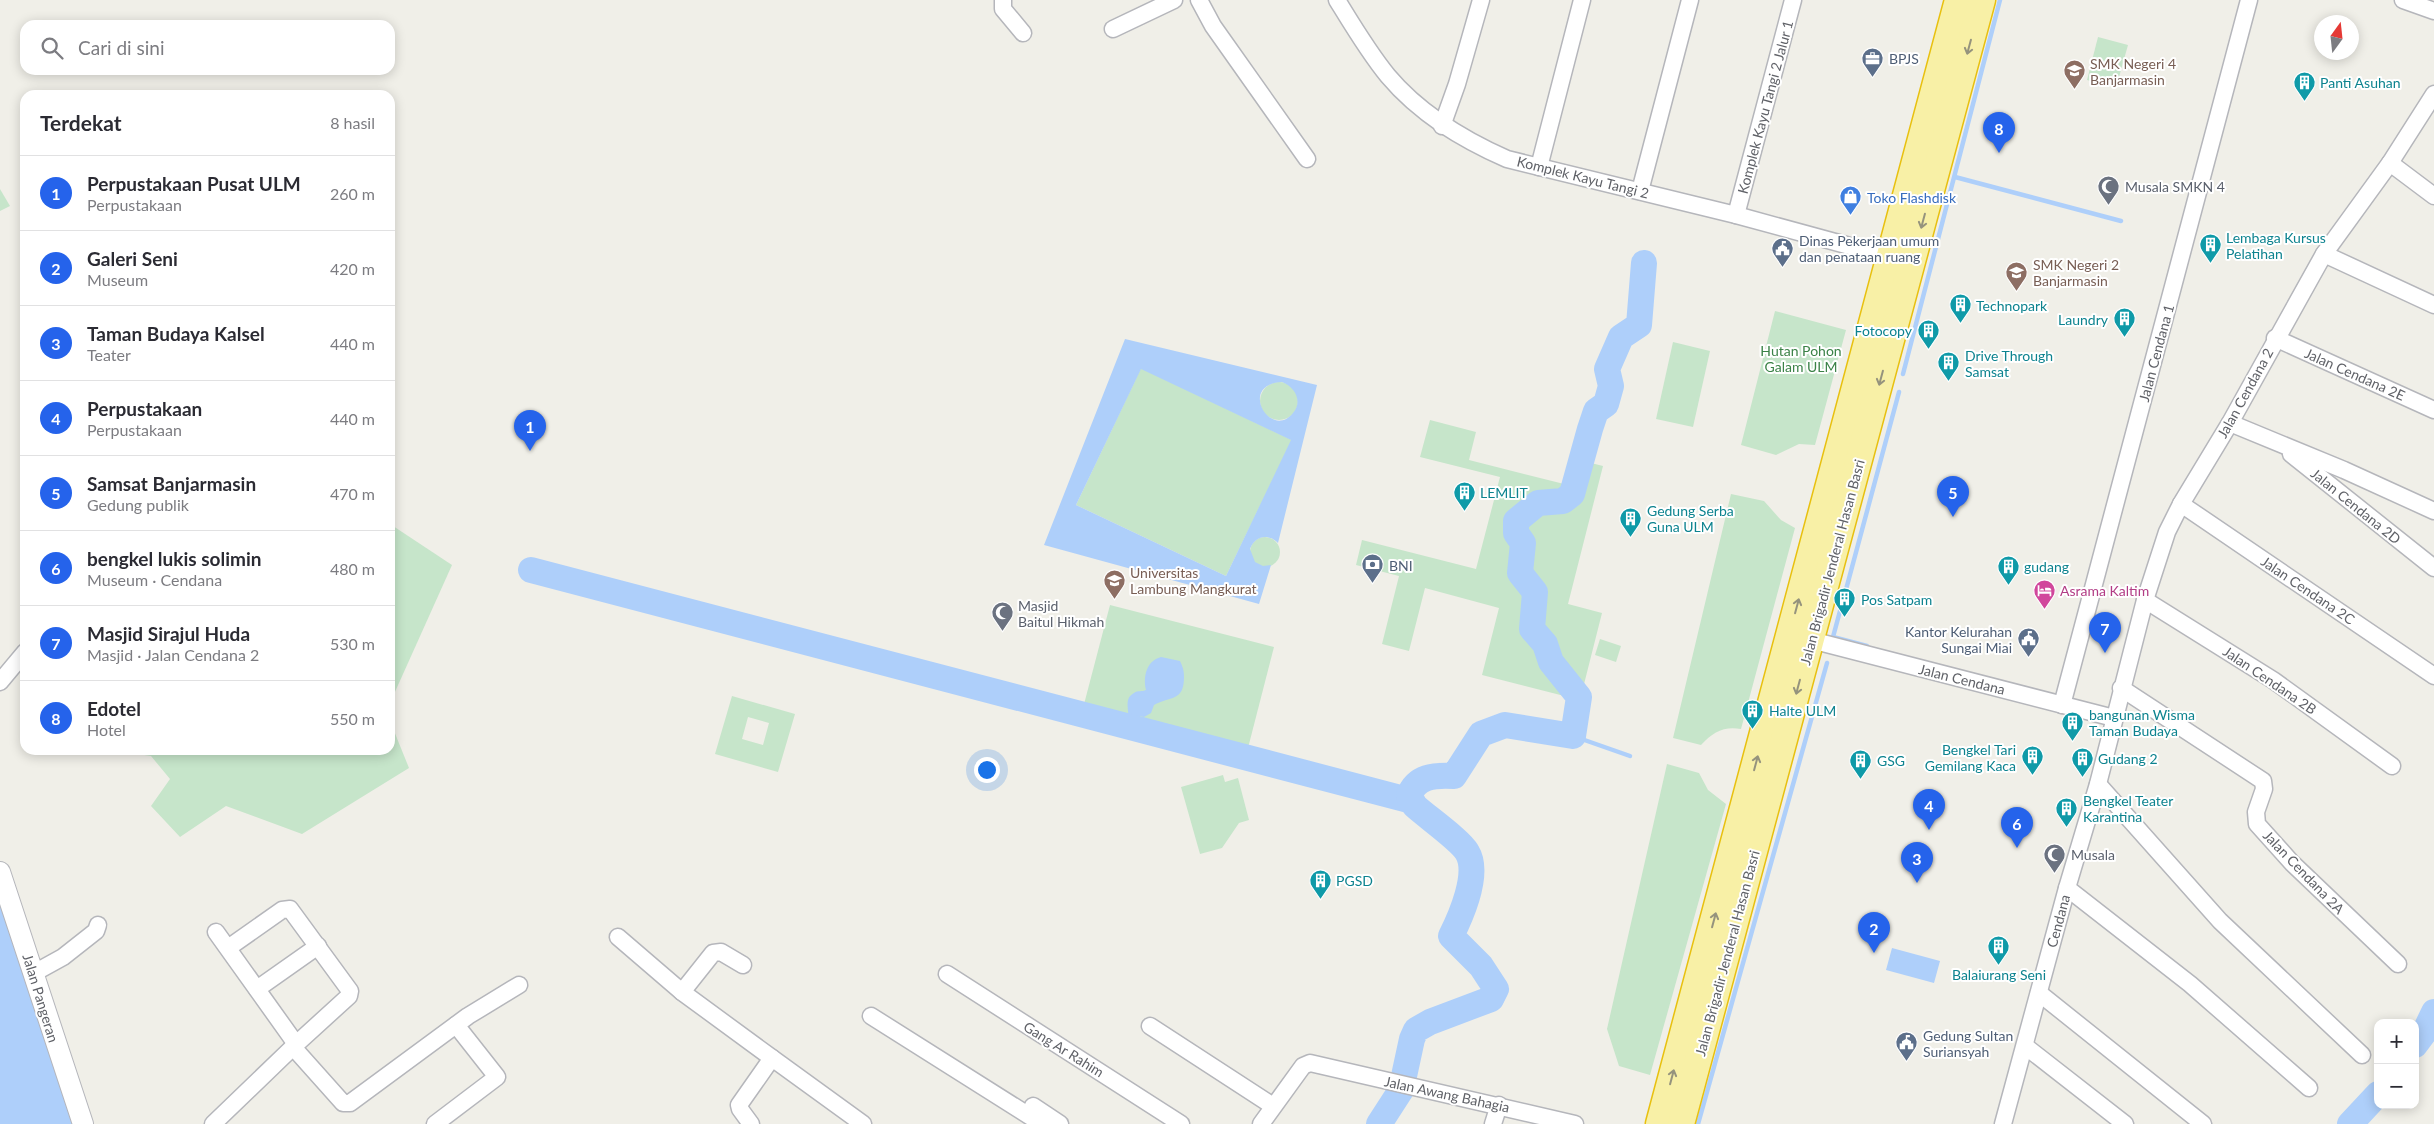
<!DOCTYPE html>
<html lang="id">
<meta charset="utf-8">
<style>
:root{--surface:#fff;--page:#f7f7f7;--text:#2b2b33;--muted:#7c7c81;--line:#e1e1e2;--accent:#2563eb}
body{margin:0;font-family:Lato,sans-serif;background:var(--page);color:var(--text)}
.controls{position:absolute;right:15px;bottom:15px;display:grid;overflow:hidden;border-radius:10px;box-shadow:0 2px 12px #0003}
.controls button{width:45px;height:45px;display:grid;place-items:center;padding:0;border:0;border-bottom:1px solid var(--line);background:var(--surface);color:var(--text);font:25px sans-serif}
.compass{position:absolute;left:2314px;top:15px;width:45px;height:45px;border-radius:50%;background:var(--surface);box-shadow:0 2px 12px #0003;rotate:15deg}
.you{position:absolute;left:986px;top:769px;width:18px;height:18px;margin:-12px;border:4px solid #fff;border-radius:50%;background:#1a73e8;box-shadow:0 0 0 8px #1a73e833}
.badge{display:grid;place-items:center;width:32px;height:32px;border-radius:50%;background:var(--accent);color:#fff;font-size:16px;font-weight:700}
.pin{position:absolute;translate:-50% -41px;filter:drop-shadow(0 1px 2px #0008)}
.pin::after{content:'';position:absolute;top:26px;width:18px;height:15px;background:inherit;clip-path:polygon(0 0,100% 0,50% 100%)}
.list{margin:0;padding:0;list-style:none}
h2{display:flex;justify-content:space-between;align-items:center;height:65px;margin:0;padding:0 20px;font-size:21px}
h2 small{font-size:16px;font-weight:400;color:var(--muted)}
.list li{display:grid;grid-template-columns:32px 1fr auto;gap:15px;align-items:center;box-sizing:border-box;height:75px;padding:0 20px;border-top:1px solid var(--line)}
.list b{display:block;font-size:19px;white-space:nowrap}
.list p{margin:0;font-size:16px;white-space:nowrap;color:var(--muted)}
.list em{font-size:16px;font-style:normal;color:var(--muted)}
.icon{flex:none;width:28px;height:28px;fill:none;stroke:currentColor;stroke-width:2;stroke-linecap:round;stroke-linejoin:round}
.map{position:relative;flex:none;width:2434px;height:1124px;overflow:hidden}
.search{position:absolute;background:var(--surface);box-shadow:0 2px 12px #0003;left:20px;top:20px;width:375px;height:55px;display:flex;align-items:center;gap:12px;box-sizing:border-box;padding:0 18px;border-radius:15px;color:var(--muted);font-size:19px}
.panel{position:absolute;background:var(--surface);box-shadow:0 2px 12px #0003;left:20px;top:90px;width:375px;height:665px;border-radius:15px}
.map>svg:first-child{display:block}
.green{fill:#c6e5ca;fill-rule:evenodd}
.water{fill:#aecffa;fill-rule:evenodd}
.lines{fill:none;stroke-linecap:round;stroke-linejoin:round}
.stream{stroke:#aecffa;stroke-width:4.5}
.river{stroke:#aecffa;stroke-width:26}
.minor-casing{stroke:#b5b6bb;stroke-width:19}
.tertiary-casing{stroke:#b5b6bb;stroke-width:22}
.trunk-casing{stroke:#e8c00f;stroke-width:29}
.minor{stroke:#fff;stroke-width:16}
.tertiary{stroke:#fff;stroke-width:20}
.trunk{stroke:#f8f0a6;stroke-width:26}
.oneway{stroke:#95937d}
.labels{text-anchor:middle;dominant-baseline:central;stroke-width:4;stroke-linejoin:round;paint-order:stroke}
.service-label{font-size:14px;fill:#4e5e75;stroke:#fff;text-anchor:start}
.education-label{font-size:14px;fill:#785e54;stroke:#fff;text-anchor:start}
.culture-label{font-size:14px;fill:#0d838f;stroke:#fff;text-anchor:start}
.street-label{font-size:14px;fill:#5f6167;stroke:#fff}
.worship-label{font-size:14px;fill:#5b616d;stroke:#fff;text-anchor:start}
.shop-label{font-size:14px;fill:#366cbe;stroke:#fff;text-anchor:start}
.park-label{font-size:14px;fill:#3b8247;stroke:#fff}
.hotel-label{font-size:14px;fill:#b23c85;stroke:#fff;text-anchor:start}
</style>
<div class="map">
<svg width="2434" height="1124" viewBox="0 0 2434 1124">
<rect width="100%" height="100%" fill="#f0efe8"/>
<g class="green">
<path d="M2098 37 2128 45 2116 88 2087 80Z"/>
<path d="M0 189 10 206 0 211Z"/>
<path d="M1775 311 1846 330 1815 445 1799 444 1776 455 1741 445Z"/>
<path d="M1673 342 1710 351 1693 427 1656 419Z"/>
<path d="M1141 368 1292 440 1226 576 1076 505Z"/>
<circle cx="1279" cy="401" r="19"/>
<path d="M1430 420 1476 432 1469 460 1564 484 1571 458 1603 466 1568 604 1602 613 1580 700 1482 675 1499 608 1425 588 1409 651 1382 644 1399 576 1356 565 1362 540 1476 569 1500 477 1420 457Z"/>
<path d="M1731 494 1764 501 1781 520 1795 528 1741 729C1724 726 1713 732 1701 745L1673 738Z"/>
<path d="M390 524 452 565 390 703Z"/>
<circle cx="1265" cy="552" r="15"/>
<path d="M1110 605 1274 647 1248 748 1083 708Z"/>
<path d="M1600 639 1621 646 1616 662 1595 655Z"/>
<path d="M732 696 795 714 778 772 715 754ZM748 717 769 723 763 745 742 739Z"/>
<path d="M390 721 409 768 302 834 226 806 180 837 151 806 170 779 151 756 111 750H390Z"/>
<path d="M1667 764 1699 773 1708 790 1726 804 1650 1075 1619 1066 1607 1029Z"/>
<path d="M1223 775 1225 782 1238 778 1249 820 1239 823 1222 848 1200 854 1181 787Z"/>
</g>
<g class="water">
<path d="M1125 339 1317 385 1278 543C1268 533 1255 536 1250 549L1255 562 1263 566 1271 565 1259 604 1044 545ZM1141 369 1291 440 1226 576 1076 505ZM1282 382C1295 387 1303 401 1293 413 1271 441 1237 384 1282 382Z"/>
<path d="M1161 657 1180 661C1183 667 1184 671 1184 677 1184 702 1170 696 1154 705L1151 713 1144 717 1139 716 1135 722 1128 720C1130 710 1123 699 1134 693 1138 690 1142 692 1146 690 1143 677 1146 661 1161 657Z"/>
<path d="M0 900 77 1124H0Z"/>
<path d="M1892 948 1940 961 1934 983 1886 970Z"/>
</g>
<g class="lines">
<g class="stream">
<path d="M1955 177 2121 221"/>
<path d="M1903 374 2000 0"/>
<path d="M1844 597 1899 392"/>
<path d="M1840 611 1833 637 1867 646"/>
<path d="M1573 736 1630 756"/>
<path d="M1698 1124 1827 663"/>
</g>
<g class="river">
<path d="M531 570 1412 801"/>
<path d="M2415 1045 2424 1033 2434 1012"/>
<path d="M1379 1124 1401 1090 1412 1039 1416 1030 1430 1022 1491 999 1496 989 1481 966 1451 936C1461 916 1480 873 1467 852 1460 840 1427 817 1415 806L1409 796C1416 776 1434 775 1454 776L1481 734 1505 725 1573 736 1579 697 1551 662 1545 644 1532 629 1535 592 1520 573 1523 543 1516 533V521L1538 503 1563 501 1572 494 1590 429 1596 411 1606 404 1611 386 1607 369 1621 337 1639 325 1644 263"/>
<path d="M2350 1124 2378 1094"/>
</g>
<defs>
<g id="minor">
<path d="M1003 0V9L1023 33"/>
<path d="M1199 0 1213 26 1307 159"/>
<path d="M1337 0C1353 26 1369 53 1388 76 1420 114 1462 139 1507 159L1736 215 1890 257"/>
<path d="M2403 0 2434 11"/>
<path d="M1113 29 1174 0"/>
<path d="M1442 126 1457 84 1481 0"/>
<path d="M2390 163 2434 196"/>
<path d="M1539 167 1582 0"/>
<path d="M1640 191 1690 0"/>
<path d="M1736 215 1793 0"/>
<path d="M2324 254 2434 305"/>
<path d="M2275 338 2434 410"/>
<path d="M2230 423 2344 470 2434 511"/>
<path d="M2291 454 2434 568"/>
<path d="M2181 504 2434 676"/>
<path d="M2145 600 2273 680 2392 766"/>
<path d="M1811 640 2114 718"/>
<path d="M0 682 25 652"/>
<path d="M2121 688 2263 781 2264 789 2256 812 2257 824 2292 863 2398 964"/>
<path d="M2062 705 2249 0"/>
<path d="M2098 784 2220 921 2362 1055"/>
<path d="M2067 888 2190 984 2309 1088"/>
<path d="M216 932 296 1044"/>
<path d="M618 937 682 992 772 1058"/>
<path d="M228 948 282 910 290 909 350 991 349 996 293 1047"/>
<path d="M34 973 63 957 96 931 98 925"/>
<path d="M947 974 1181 1124"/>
<path d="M257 989 318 946"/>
<path d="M682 992 713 953 721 952 743 965"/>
<path d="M2039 993 2203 1124"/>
<path d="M871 1016 1042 1124"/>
<path d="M1150 1026 1273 1106"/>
<path d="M2025 1046 2125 1124"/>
<path d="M1033 1106 1060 1124"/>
<path d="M213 1124 293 1047 343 1103H350L468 1016 519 985"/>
<path d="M435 1124 497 1077 456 1025"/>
<path d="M751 1124 740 1109 739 1105 772 1058 863 1124"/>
<path d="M1261 1124 1303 1066 1310 1063 1575 1124"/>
<path d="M1493 1124 1499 1105"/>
<path d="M2003 1124 2067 888 2098 784 2145 600 2167 532 2181 504 2230 423 2324 254 2390 163 2434 94"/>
</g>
<path id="tertiary" d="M0 872 83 1124"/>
<g id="trunk">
<path d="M1659 1124 1958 0"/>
<path d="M1681 1124 1982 0"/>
</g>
</defs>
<use href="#minor" class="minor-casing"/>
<use href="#tertiary" class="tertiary-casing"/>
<use href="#trunk" class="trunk-casing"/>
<use href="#minor" class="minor"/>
<use href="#tertiary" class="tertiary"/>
<use href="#trunk" class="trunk"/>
</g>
<defs><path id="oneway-shaft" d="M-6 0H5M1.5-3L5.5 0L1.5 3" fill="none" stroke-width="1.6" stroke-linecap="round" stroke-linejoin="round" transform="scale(1.25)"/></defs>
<g class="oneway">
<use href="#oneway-shaft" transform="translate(1969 47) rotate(105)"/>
<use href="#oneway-shaft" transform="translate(1923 221) rotate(105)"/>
<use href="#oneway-shaft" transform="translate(1881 378) rotate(105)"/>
<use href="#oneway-shaft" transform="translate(1797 606) rotate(-75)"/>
<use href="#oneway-shaft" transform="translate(1798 687) rotate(105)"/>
<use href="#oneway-shaft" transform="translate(1756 763) rotate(-75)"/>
<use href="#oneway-shaft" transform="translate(1714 920) rotate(-75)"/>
<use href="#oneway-shaft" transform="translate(1672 1077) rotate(-75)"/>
</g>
<defs>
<symbol id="office-pin" viewBox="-11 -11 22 30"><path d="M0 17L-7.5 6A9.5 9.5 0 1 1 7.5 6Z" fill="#5c6f8a" stroke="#fff"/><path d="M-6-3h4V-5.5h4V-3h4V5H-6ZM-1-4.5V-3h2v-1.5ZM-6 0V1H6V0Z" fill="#fff"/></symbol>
<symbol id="school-pin" viewBox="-11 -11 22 30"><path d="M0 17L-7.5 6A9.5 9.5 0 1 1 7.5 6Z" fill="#8d6e63" stroke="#fff"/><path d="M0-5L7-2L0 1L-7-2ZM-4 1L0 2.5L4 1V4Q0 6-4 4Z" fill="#fff"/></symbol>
<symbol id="building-pin" viewBox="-11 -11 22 30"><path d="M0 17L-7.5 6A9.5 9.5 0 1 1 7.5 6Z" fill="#0f9aa8" stroke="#fff"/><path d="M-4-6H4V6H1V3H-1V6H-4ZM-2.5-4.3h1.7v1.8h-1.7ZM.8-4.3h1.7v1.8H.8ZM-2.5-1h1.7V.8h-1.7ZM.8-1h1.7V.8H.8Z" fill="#fff"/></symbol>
<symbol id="mosque-pin" viewBox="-11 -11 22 30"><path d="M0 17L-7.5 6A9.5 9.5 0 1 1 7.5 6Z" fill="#6b7280" stroke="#fff"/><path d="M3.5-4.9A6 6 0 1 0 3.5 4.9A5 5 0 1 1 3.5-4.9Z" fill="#fff"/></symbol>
<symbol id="shop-pin" viewBox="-11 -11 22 30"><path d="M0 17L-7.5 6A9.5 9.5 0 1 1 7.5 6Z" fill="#3f7fe0" stroke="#fff"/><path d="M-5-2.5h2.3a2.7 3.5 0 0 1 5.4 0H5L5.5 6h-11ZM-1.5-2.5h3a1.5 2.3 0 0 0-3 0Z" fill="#fff"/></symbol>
<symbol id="civic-pin" viewBox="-11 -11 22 30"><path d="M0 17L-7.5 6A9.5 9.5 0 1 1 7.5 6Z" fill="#5c6f8a" stroke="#fff"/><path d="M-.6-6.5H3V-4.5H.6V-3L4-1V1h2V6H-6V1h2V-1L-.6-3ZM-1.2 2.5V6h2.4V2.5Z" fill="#fff"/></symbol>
<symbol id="bank-pin" viewBox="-11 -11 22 30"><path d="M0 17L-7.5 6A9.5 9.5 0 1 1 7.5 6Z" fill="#5c6f8a" stroke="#fff"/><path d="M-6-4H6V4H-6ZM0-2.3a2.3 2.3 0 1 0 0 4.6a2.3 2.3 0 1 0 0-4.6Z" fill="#fff"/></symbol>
<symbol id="university-pin" viewBox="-11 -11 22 30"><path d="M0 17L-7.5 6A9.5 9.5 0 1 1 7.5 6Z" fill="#8d6e63" stroke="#fff"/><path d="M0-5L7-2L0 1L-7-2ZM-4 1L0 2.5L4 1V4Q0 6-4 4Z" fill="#fff"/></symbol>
<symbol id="hotel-pin" viewBox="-11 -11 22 30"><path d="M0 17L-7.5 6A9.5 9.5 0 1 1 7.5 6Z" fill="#d1479c" stroke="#fff"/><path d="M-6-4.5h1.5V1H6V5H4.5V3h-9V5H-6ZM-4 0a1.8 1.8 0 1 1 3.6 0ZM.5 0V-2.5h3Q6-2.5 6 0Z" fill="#fff"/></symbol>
</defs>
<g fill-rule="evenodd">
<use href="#office-pin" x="1860" y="46" width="25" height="34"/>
<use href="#school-pin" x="2062" y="58" width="25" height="34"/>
<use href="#building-pin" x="2292" y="70" width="25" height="34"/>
<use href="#mosque-pin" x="2096" y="174" width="25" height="34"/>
<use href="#shop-pin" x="1838" y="184" width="25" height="34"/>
<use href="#building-pin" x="2198" y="232" width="25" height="34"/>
<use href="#civic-pin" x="1770" y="236" width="25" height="34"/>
<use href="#school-pin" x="2004" y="260" width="25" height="34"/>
<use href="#building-pin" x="1948" y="292" width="25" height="34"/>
<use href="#building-pin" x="2112" y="306" width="25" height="34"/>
<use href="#building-pin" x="1916" y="318" width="25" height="34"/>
<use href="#building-pin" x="1936" y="350" width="25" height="34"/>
<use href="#building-pin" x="1452" y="480" width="25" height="34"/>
<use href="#building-pin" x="1618" y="506" width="25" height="34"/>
<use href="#bank-pin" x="1360" y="552" width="25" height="34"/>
<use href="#building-pin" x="1996" y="554" width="25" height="34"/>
<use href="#university-pin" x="1102" y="568" width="25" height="34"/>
<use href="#hotel-pin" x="2032" y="578" width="25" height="34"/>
<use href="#building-pin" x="1832" y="586" width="25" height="34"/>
<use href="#mosque-pin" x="990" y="600" width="25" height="34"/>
<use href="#civic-pin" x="2016" y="626" width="25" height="34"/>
<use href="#building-pin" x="1740" y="698" width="25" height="34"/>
<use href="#building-pin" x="2060" y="710" width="25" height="34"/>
<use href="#building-pin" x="2020" y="744" width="25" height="34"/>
<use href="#building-pin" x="2070" y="746" width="25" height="34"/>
<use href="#building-pin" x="1848" y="748" width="25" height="34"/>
<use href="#building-pin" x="2054" y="796" width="25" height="34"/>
<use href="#mosque-pin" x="2042" y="842" width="25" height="34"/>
<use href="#building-pin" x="1308" y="868" width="25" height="34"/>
<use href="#building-pin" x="1986" y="934" width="25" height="34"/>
<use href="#civic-pin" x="1894" y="1030" width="25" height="34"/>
</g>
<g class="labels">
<g class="service-label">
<text x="1889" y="58">BPJS</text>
<text x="1799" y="240">Dinas Pekerjaan umum<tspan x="1799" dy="16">dan penataan ruang</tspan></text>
<text x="1389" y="565">BNI</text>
<text x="2012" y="631" text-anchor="end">Kantor Kelurahan<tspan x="2012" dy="16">Sungai Miai</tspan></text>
<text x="1923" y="1035">Gedung Sultan<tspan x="1923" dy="16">Suriansyah</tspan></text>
</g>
<g class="education-label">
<text x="2090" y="63">SMK Negeri 4<tspan x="2090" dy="16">Banjarmasin</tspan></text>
<text x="2033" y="264">SMK Negeri 2<tspan x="2033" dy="16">Banjarmasin</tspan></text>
<text x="1130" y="572">Universitas<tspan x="1130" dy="16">Lambung Mangkurat</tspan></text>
</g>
<g class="culture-label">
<text x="2320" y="82">Panti Asuhan</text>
<text x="2226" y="237">Lembaga Kursus<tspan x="2226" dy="16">Pelatihan</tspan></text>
<text x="1976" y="305">Technopark</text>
<text x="2108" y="319" text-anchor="end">Laundry</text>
<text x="1912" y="330" text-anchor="end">Fotocopy</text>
<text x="1965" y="355">Drive Through<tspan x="1965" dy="16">Samsat</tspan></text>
<text x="1480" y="492">LEMLIT</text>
<text x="1647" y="510">Gedung Serba<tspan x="1647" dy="16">Guna ULM</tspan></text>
<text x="2024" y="566">gudang</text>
<text x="1861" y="599">Pos Satpam</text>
<text x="1769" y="710">Halte ULM</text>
<text x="2089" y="714">bangunan Wisma<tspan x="2089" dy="16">Taman Budaya</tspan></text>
<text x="2016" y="749" text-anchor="end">Bengkel Tari<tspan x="2016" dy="16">Gemilang Kaca</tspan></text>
<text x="2098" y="758">Gudang 2</text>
<text x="1877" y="760">GSG</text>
<text x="2083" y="800">Bengkel Teater<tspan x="2083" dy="16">Karantina</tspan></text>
<text x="1336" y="880">PGSD</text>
<text x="1999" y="974" text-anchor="middle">Balaiurang Seni</text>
</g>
<g class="street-label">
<text transform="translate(1765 107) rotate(-75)">Komplek Kayu Tangi 2 Jalur 1</text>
<text transform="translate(1583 177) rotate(14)">Komplek Kayu Tangi 2</text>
<text transform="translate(2156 353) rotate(-75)">Jalan Cendana 1</text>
<text transform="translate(2355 374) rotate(24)">Jalan Cendana 2E</text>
<text transform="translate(2245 393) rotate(-61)">Jalan Cendana 2</text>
<text transform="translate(2356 506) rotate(39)">Jalan Cendana 2D</text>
<text transform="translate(1832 562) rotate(-75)">Jalan Brigadir Jenderal Hasan Basri</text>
<text transform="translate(2308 590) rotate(34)">Jalan Cendana 2C</text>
<text transform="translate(1962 679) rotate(14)">Jalan Cendana</text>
<text transform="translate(2270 680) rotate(34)">Jalan Cendana 2B</text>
<text transform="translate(2304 872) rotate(46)">Jalan Cendana 2A</text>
<text transform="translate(2058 921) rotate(-75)">Cendana</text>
<text transform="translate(1727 953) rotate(-75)">Jalan Brigadir Jenderal Hasan Basri</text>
<text transform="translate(41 998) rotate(73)">Jalan Pangeran</text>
<text transform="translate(1064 1049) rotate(32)">Gang Ar Rahim</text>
<text transform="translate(1447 1094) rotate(12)">Jalan Awang Bahagia</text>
</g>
<g class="worship-label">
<text x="2125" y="186">Musala SMKN 4</text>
<text x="1018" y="605">Masjid<tspan x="1018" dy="16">Baitul Hikmah</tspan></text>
<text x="2071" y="854">Musala</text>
</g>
<g class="shop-label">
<text x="1867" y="197">Toko Flashdisk</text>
</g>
<g class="park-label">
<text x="1801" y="350">Hutan Pohon<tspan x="1801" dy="16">Galam ULM</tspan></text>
</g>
<g class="hotel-label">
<text x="2060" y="590">Asrama Kaltim</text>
</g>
</g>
</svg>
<div class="controls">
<button>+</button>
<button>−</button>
</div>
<svg class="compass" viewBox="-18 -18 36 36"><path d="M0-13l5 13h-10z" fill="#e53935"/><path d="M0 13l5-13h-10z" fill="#7c7c81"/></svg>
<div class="you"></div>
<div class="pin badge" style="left:530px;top:451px">1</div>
<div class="pin badge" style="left:1874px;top:953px">2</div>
<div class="pin badge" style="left:1917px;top:883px">3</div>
<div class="pin badge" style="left:1929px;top:830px">4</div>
<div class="pin badge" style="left:1953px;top:517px">5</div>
<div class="pin badge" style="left:2017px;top:848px">6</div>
<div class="pin badge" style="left:2105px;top:653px">7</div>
<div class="pin badge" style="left:1999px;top:153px">8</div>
<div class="search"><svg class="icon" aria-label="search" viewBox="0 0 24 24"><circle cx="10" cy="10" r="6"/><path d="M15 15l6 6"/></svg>Cari di sini</div>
<section class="panel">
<h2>Terdekat<small>8 hasil</small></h2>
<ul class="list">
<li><span class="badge">1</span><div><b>Perpustakaan Pusat ULM</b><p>Perpustakaan</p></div><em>260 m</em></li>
<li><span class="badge">2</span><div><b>Galeri Seni</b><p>Museum</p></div><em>420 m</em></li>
<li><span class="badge">3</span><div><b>Taman Budaya Kalsel</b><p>Teater</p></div><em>440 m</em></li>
<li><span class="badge">4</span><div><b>Perpustakaan</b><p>Perpustakaan</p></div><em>440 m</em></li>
<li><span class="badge">5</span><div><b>Samsat Banjarmasin</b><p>Gedung publik</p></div><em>470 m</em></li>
<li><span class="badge">6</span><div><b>bengkel lukis solimin</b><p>Museum · Cendana</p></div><em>480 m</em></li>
<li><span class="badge">7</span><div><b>Masjid Sirajul Huda</b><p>Masjid · Jalan Cendana 2</p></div><em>530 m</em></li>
<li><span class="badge">8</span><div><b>Edotel</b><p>Hotel</p></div><em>550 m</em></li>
</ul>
</section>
</div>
